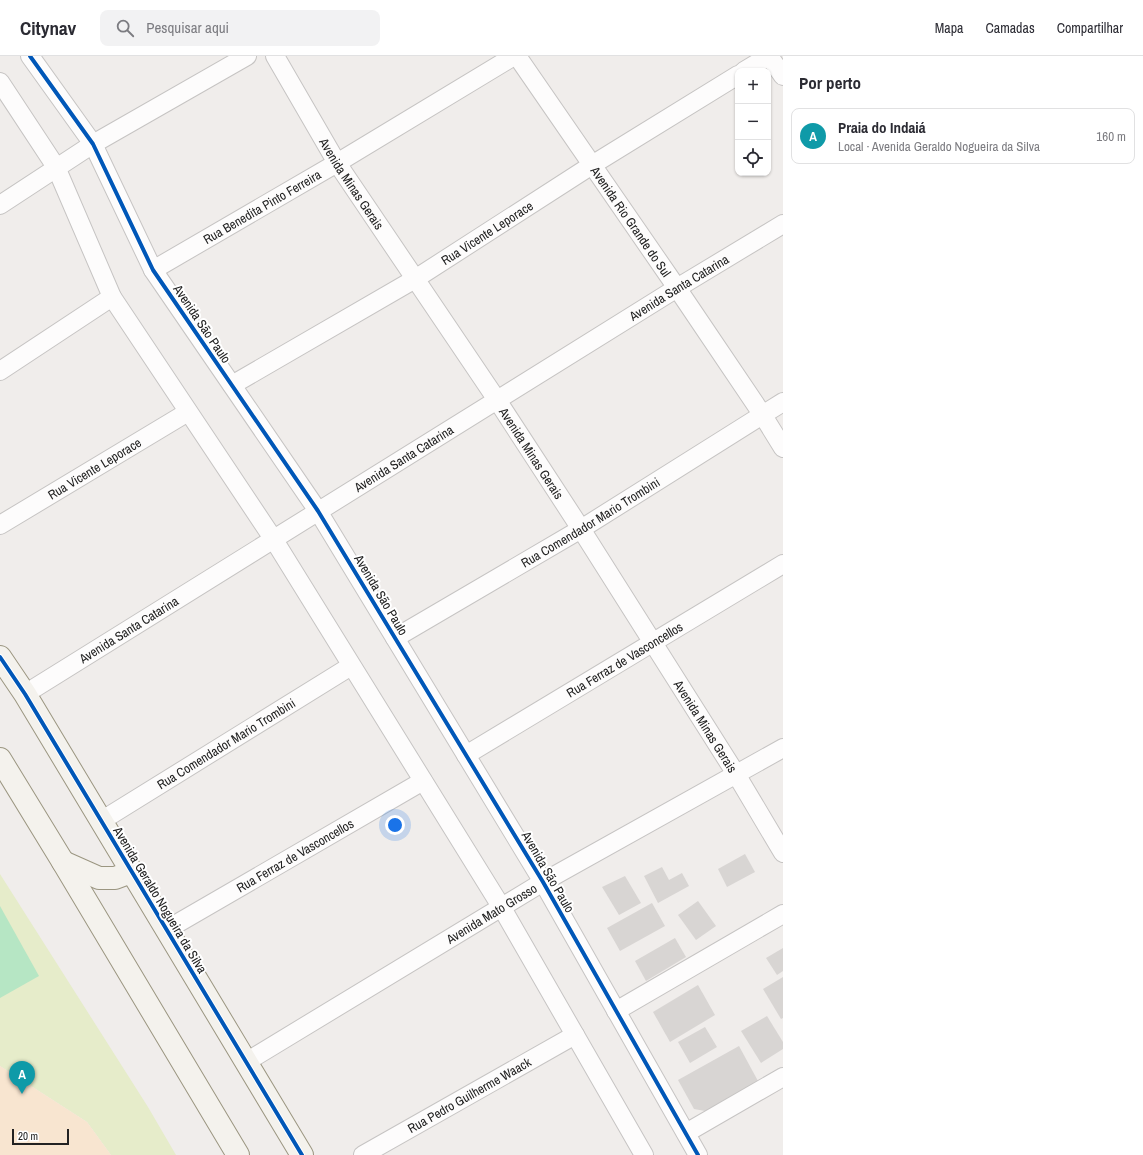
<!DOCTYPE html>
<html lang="pt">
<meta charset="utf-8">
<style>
:root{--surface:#fff;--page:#f2f2f3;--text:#2b2b33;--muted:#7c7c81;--line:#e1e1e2;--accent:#1a73e8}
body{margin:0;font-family:"Archivo Narrow",sans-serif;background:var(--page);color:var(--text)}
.controls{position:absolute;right:12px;top:12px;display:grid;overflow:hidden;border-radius:8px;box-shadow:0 1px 3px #0004}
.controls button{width:36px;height:36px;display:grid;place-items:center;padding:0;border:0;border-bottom:1px solid var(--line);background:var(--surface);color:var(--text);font:20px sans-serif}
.scale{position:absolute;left:12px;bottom:10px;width:57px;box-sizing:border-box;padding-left:4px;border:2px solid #222;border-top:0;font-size:11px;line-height:14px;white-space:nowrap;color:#222;-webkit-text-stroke:3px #fff;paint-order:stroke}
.you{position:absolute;left:395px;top:769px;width:14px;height:14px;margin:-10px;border:3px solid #fff;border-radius:50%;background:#1a73e8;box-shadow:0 0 0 6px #1a73e833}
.badge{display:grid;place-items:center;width:26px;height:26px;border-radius:50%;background:var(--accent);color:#fff;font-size:13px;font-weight:700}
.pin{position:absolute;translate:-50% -33px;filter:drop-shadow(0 1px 2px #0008)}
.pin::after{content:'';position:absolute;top:21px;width:14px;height:12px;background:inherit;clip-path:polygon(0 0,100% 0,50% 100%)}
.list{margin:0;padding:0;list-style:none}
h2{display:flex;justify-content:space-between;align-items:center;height:52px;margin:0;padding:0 16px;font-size:17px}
h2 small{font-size:13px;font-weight:400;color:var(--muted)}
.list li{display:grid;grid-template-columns:26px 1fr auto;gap:12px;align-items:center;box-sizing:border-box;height:56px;margin:0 8px 8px;padding:0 8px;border:1px solid var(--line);border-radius:8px}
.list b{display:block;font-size:15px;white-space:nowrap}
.list p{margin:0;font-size:13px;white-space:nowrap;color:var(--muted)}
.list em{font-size:13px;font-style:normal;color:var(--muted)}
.icon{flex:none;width:22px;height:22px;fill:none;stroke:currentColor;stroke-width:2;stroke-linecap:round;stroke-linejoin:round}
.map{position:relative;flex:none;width:783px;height:1099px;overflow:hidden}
header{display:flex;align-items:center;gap:24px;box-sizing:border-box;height:56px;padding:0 20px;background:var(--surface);border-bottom:1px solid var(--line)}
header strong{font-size:19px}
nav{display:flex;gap:22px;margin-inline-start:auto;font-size:14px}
.search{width:280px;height:36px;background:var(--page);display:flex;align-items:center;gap:10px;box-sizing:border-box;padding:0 14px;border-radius:8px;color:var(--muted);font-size:15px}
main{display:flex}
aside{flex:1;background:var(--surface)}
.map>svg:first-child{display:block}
.grass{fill:#e6ecca}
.sand{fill:#f8e5d0}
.pitch{fill:#b6e6c4}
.building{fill:#d8d5d3}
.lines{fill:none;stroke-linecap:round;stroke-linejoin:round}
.minor-casing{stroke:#c6c4c3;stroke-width:20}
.secondary-casing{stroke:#9b9681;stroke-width:24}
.minor{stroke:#fdfcfc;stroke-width:18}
.secondary{stroke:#f4f2ed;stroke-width:22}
.cycleway-casing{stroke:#fff;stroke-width:6}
.cycleway{stroke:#0057b8;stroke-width:4}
.labels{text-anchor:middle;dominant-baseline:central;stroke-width:4;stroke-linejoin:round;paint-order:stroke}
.street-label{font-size:13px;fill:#222;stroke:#fff}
</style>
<header>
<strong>Citynav</strong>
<div class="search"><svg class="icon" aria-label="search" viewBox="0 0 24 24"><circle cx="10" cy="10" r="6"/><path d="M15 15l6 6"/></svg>Pesquisar aqui</div>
<nav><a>Mapa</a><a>Camadas</a><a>Compartilhar</a></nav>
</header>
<main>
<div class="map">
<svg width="783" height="1099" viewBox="0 0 783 1099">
<rect width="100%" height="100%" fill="#f0edeb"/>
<path class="grass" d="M0 818 148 1051 176 1099H111L87 1066 0 1010Z"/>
<path class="sand" d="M0 1010 87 1066 111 1099H0Z"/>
<path class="pitch" d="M0 850 39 920 0 942Z"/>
<g class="building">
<path d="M745 798 755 816 727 831 718 813Z"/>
<path d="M662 811 669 824 682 817 689 830 658 847 644 820Z"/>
<path d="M625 820 641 847 619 859 602 831Z"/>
<path d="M698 845 716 870 696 884 678 859Z"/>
<path d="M652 847 665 870 620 895 607 872Z"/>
<path d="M675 882 686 901 646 925 635 905Z"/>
<path d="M783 892V915L777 919 766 902Z"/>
<path d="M783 921V962L781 963 763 933Z"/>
<path d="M698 929 715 959 670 986 653 956Z"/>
<path d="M767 960 783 986V993L761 1007 741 975Z"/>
<path d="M705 971 717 991 690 1007 678 986Z"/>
<path d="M739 990 758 1025 705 1055 694 1053 678 1024Z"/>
</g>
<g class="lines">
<defs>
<g id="minor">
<path d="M30 0 93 88 153 214 318 455 543 826 698 1099"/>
<path id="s1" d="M275 0 337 107 497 344 581 473 736 718 783 797"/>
<path id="s2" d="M517 0 677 232 762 358 783 392"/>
<path d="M769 0 783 20"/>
<path d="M744 15 769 0"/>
<path d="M0 26 56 111 112 241 274 484 502 852 644 1099"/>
<path d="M0 149 93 88 247 0"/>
<path id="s3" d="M153 214 337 107 514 0"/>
<path d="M0 315 112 241"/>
<path id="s4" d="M232 329 415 223 592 109 738 19"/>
<path id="s5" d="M0 469 188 356"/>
<path id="s6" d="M395 582 581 473 783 346"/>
<path id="s7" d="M25 638 677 232 783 168"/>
<path id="s8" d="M466 699 783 508"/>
<path id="s9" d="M101 765 351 610"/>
<path id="s10" d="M166 874 423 725"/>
<path d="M616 955 783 858"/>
<path id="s11" d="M246 1006 543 826 783 692"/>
<path d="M686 1077 783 1021"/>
<path id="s12" d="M363 1099 575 979"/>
</g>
<g id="secondary">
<path d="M0 601 25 638 302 1099"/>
<path d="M0 703 63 806 238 1099"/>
<path d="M63 806 99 822H115L131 816"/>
</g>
</defs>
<use href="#minor" class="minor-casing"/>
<use href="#secondary" class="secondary-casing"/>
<use href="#minor" class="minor"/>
<use href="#secondary" class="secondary"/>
<defs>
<g id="cycleway">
<path d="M30 0 93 88 153 214 318 455 543 826 698 1099"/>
<path d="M0 601 25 638 302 1099"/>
</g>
</defs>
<use href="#cycleway" class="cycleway-casing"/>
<use href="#cycleway" class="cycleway"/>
</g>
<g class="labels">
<g class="street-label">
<text stroke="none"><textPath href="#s1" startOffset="149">Avenida Minas Gerais</textPath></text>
<text stroke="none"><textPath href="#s3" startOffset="126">Rua Benedita Pinto Ferreira</textPath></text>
<text stroke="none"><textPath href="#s2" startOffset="201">Avenida Rio Grande do Sul</textPath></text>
<text stroke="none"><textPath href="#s4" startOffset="297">Rua Vicente Leporace</textPath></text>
<text stroke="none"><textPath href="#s7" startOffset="770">Avenida Santa Catarina</textPath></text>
<text transform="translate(202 268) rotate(56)">Avenida São Paulo</text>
<text stroke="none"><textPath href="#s1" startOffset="473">Avenida Minas Gerais</textPath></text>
<text stroke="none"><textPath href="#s7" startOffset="446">Avenida Santa Catarina</textPath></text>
<text stroke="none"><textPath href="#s5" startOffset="110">Rua Vicente Leporace</textPath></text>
<text stroke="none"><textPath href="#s6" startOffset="227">Rua Comendador Mario Trombini</textPath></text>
<text transform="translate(381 539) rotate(59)">Avenida São Paulo</text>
<text stroke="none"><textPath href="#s7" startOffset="122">Avenida Santa Catarina</textPath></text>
<text stroke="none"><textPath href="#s8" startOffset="185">Rua Ferraz de Vasconcellos</textPath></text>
<text stroke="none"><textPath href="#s1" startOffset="797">Avenida Minas Gerais</textPath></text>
<text stroke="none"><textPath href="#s9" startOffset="147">Rua Comendador Mario Trombini</textPath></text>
<text stroke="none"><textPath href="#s10" startOffset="149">Rua Ferraz de Vasconcellos</textPath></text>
<text transform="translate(548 816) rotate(60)">Avenida São Paulo</text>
<text transform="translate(160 844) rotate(59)">Avenida Geraldo Nogueira da Silva</text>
<text stroke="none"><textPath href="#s11" startOffset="287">Avenida Mato Grosso</textPath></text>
<text stroke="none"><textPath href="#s12" startOffset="122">Rua Pedro Guilherme Waack</textPath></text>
</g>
</g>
</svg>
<div class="controls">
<button>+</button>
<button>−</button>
<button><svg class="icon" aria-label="locate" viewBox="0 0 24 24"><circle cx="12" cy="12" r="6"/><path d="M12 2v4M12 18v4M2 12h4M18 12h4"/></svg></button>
</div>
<div class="scale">20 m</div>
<div class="you"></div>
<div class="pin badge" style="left:22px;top:1038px;background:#0f9aa8">A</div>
</div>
<aside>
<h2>Por perto<small></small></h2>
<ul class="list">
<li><span class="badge" style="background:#0f9aa8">A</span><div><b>Praia do Indaiá</b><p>Local · Avenida Geraldo Nogueira da Silva</p></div><em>160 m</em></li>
</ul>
</aside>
</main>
